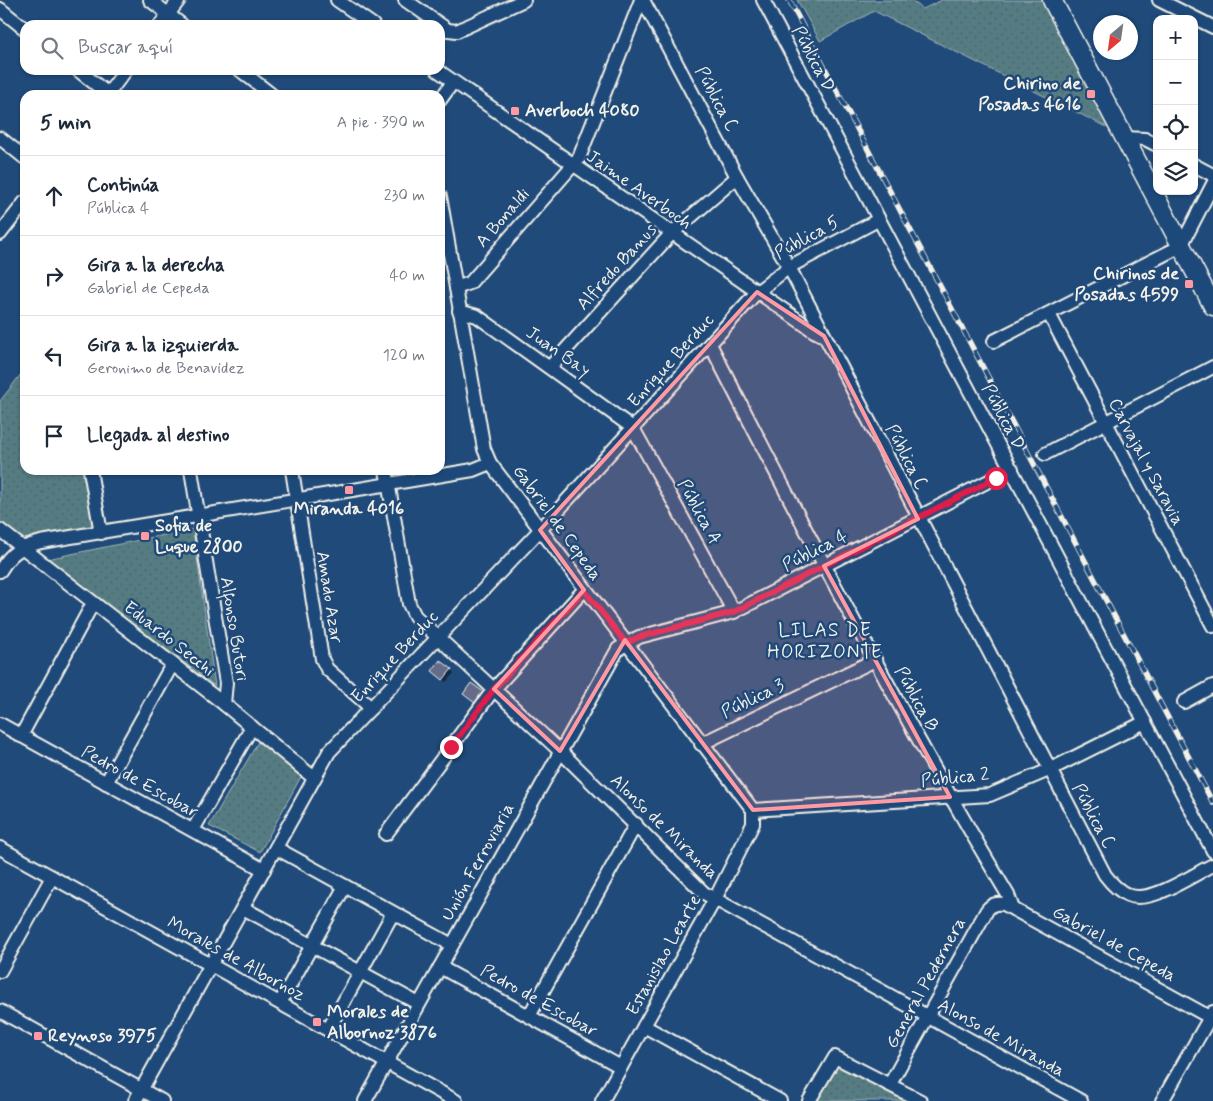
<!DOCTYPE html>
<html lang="es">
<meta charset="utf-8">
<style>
:root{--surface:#fff;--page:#f6f6f7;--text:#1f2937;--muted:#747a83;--line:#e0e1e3}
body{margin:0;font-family:Mynerve,sans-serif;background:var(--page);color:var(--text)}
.controls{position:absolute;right:15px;top:15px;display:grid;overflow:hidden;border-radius:10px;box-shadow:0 1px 4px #0004}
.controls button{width:45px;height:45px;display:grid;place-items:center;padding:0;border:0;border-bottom:1px solid var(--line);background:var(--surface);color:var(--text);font:25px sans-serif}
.compass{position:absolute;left:1093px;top:15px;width:45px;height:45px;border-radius:50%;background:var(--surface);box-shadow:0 1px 4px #0004;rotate:209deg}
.stop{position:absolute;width:15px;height:15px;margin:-11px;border:4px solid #e11d48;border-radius:50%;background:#fff}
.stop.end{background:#e11d48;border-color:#fff;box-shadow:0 1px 5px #0008}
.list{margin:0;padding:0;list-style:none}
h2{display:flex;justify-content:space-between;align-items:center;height:65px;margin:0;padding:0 20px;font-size:21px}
h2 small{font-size:16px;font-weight:400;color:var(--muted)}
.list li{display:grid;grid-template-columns:32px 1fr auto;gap:15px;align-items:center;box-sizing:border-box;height:80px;padding:0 20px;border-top:1px solid var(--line)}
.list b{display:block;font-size:19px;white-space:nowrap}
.list p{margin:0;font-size:16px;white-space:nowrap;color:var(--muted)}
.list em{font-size:16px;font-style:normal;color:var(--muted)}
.icon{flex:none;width:28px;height:28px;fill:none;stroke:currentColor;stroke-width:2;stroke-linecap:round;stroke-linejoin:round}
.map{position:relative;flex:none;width:1213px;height:1101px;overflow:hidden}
.search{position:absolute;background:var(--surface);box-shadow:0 1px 4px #0004;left:20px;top:20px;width:425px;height:55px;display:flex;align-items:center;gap:12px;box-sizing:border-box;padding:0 18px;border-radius:15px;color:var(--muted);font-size:19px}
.panel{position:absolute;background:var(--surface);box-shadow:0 1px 4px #0004;left:20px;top:90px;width:425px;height:385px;border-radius:15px}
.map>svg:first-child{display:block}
.park{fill:url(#park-dots);stroke:#a4b6b6}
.shadow{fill:#0007}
.building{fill:#656c8a;stroke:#f4f1e8}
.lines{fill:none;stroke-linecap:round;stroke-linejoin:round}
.street-casing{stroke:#f4f1e8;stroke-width:16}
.secondary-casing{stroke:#f4f1e8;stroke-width:21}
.street{stroke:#1f4a7a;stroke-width:12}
.secondary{stroke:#1f4a7a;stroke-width:18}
.rail-casing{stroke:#f4f1e8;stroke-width:5.5}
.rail{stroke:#1f4a7a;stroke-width:4;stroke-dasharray:11;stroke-linecap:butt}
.route{stroke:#e11d48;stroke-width:6}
.marked{fill:#ff9aa2;fill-opacity:0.2;stroke:#ff9aa2;stroke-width:4;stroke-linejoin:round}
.poi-dot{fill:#ff9aa2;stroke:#1f4a7a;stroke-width:2}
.labels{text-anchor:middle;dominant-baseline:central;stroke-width:5;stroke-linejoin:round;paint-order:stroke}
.street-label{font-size:18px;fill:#f4f1e8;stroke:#1f4a7a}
.poi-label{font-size:18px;font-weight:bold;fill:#f4f1e8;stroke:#1f4a7a;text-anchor:start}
.neighbourhood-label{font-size:19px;letter-spacing:1px;fill:#f4f1e8;stroke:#1f4a7a}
</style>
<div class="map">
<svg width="1213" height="1101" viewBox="0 0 1213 1101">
<defs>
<pattern id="park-dots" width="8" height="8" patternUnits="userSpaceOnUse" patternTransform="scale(1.25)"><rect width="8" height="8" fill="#557c83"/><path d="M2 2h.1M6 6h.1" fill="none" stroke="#506568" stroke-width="1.8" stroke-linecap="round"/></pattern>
</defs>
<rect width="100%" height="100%" fill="#1f4a7a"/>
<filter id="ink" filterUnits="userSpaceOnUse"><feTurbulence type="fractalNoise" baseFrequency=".02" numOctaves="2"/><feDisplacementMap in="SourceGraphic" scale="10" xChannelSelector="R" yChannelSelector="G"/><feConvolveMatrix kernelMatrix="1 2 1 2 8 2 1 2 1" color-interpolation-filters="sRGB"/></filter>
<g filter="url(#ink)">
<g class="park">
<path d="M797 0H911L923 9 942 0H1044L1112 130 874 11 820 41Z"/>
<path d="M25 369V470H85L95 531 20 542 0 527V401Z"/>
<path d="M193 529 215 686 47 559Z"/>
<path d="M258 742 303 773 260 852 209 826Z"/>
<path d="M843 1065 910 1101H817L835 1068Z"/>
</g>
<path class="shadow" d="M441 662 454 673 446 682 436 673Z"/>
<g class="building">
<path d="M440 660 452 669 443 680 432 671Z"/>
<path d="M471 683 485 693 476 704 463 694Z"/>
</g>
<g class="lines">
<defs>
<g id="street">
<path d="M150 0 182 25"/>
<path d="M337 0 373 25"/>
<path d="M405 0 448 30 457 31 524 0"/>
<path d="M643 0 737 177 789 267 1105 875C1111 883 1118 891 1128 895 1150 905 1192 875 1213 865"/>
<path d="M763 0 1213 851"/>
<path d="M1159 0 1213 27"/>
<path d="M0 9 25 29"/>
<path d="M160 25 179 0"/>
<path d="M78 70 108 94"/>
<path d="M240 70 272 95"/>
<path d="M437 70 814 331 824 336"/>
<path d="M107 95 126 70"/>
<path d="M440 100 453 82"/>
<path d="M0 138 25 158"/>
<path d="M1124 138 1145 139 1157 145"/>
<path d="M1194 165 1213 175"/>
<path d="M440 196 484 449 490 463 753 810V824L715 899 602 1101"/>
<path d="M0 234 25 202"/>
<path d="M456 288 470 283 579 158 641 0"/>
<path d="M459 311 477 316 633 428 734 612"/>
<path d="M1049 314 1213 626"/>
<path d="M994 341 1181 246 1213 184"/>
<path d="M710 344C805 530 901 716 1008 895L1013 909"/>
<path d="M550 367 671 234 737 177"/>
<path d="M1045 454 1213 367"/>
<path d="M90 470 101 533"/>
<path d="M191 470 226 683 224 704"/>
<path d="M292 470 322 659 327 669 371 708"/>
<path d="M386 470 409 604 415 616 560 751 704 893 1081 1101"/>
<path d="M0 530 224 704 314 778"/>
<path d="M0 571C12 551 19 548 41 542L473 470 490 463"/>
<path d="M1184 702 1213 686"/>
<path d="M0 724 264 870"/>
<path d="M21 736 93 603"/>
<path d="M701 744 875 660"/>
<path d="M106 783 173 663"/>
<path d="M753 810 990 795 1049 770 1145 722"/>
<path d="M193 830 252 727"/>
<path d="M386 834 494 689 584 590"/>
<path d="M0 848 456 1101"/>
<path d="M276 848 452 945"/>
<path d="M243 908 419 1004"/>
<path d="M440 967 621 1067"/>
<path d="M0 971 52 877"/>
<path d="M280 1003 345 886"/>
<path d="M0 1011 162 1101"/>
<path d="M529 1016 636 824"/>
<path d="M644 1026 780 1101"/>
<path d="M328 1030 393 913"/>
<path d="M890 1084 987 910C992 904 996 903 1004 904L1213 1019"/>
<path d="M135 1101 329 752 540 530 757 292 789 267 878 220"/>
<path d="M365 1101 618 649 639 637 734 612 1012 469"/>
<path d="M809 1101 835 1057 921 1101"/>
<path d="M1162 1101 1213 1012"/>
</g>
<path id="secondary" d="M1052 0 1213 306"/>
</defs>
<use href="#street" class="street-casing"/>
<use href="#secondary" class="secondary-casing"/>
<use href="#street" class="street"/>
<use href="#secondary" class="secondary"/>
<defs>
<path id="rail" d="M789 0 1213 803"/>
</defs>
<use href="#rail" class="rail-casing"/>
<use href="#rail" class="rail"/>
</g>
</g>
<g class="lines" filter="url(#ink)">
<path class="route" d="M451 747 494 689 584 590 626 643 639 637 734 612 996 478"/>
</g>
<path class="marked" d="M757 292 824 336 918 519 824 566 950 797 753 810 625 640 560 751 494 689 584 590 540 530Z"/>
<g class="poi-dot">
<rect x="1086" y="89" width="10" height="10" rx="2.5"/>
<rect x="510" y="106" width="10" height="10" rx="2.5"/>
<rect x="1184" y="279" width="10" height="10" rx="2.5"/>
<rect x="344" y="485" width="10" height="10" rx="2.5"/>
<rect x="140" y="531" width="10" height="10" rx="2.5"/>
<rect x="312" y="1017" width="10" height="10" rx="2.5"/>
<rect x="33" y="1031" width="10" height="10" rx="2.5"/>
</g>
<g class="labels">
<g class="street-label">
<text transform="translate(813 59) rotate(62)">Pública D</text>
<text transform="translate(716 99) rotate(62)">Pública C</text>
<text transform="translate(639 190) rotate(35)">Jaime Averboch</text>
<text transform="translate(503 218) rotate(-49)">A Bonaldi</text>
<text transform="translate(807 238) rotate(-29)">Pública 5</text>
<text transform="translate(617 267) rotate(-48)">Alfredo Banus</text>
<text transform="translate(558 352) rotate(35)">Juan Bay</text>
<text transform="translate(671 361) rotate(-48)">Enrique Berduc</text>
<text transform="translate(1003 417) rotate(62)">Pública D</text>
<text transform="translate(906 457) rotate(63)">Pública C</text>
<text transform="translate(1146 462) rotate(62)">Carvajal y Saravia</text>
<text transform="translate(699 512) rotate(61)">Pública A</text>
<text transform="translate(557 523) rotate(54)">Gabriel de Cepeda</text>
<text transform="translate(815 551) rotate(-27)">Pública 4</text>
<text transform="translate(329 597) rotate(81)">Amado Azar</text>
<text transform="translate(234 629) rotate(81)">Alfonso Butori</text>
<text transform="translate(169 639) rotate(38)">Eduardo Secchi</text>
<text transform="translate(395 657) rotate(-47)">Enrique Berduc</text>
<text transform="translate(753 699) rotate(-26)">Pública 3</text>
<text transform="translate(916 699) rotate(61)">Pública B</text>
<text transform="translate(955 778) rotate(-6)">Pública 2</text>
<text transform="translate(140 782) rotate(29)">Pedro de Escobar</text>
<text transform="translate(1093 816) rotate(62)">Pública C</text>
<text transform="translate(664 827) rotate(44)">Alonso de Miranda</text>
<text transform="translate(478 862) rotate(-61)">Unión Ferroviaria</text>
<text transform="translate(1114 944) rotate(29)">Gabriel de Cepeda</text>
<text transform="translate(664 955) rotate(-61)">Estanislao Learte</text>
<text transform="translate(236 959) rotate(29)">Morales de Albornoz</text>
<text transform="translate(926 983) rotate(-61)">General Pedernera</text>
<text transform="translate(539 1001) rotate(29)">Pedro de Escobar</text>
<text transform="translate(1001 1038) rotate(29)">Alonso de Miranda</text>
</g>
<g class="poi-label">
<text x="1081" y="84" text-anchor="end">Chirino de<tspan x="1081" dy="21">Posadas 4616</tspan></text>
<text x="525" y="111">Averboch 4080</text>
<text x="1179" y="274" text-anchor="end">Chirinos de<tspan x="1179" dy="21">Posadas 4599</tspan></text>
<text x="349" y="509" text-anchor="middle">Miranda 4016</text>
<text x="155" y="526">Sofia de<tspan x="155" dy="21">Luque 2800</tspan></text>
<text x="327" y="1012">Morales de<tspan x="327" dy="21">Albornoz 3876</tspan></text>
<text x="48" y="1036">Reynoso 3975</text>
</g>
<g class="neighbourhood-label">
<text x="825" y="630">LILAS DE<tspan x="825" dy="22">HORIZONTE</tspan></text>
</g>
</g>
</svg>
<div class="controls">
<button>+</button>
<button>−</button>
<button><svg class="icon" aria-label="locate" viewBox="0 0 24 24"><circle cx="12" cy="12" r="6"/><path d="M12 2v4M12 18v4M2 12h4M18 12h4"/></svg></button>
<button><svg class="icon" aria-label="layers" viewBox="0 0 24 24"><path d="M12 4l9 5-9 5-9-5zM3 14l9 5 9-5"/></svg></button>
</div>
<svg class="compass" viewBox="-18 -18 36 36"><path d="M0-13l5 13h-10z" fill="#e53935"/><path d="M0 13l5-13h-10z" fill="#747a83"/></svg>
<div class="stop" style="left:996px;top:478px"></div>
<div class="stop end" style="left:451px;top:747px"></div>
<div class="search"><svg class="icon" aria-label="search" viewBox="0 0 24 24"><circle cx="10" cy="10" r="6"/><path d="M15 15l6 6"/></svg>Buscar aquí</div>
<section class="panel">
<h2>5 min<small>A pie · 390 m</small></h2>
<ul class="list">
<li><svg class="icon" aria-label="ahead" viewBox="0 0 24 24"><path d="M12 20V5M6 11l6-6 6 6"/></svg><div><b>Continúa</b><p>Pública 4</p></div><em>230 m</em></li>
<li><svg class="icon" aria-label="right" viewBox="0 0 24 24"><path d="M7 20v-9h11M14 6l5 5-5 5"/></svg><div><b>Gira a la derecha</b><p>Gabriel de Cepeda</p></div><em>40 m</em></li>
<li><svg class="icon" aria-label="left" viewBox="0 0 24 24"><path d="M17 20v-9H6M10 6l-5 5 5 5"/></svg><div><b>Gira a la izquierda</b><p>Geronimo de Benavidez</p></div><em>120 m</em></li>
<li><svg class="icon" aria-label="arrive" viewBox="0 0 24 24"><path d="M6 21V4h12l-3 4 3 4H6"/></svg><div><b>Llegada al destino</b></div></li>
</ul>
</section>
</div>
